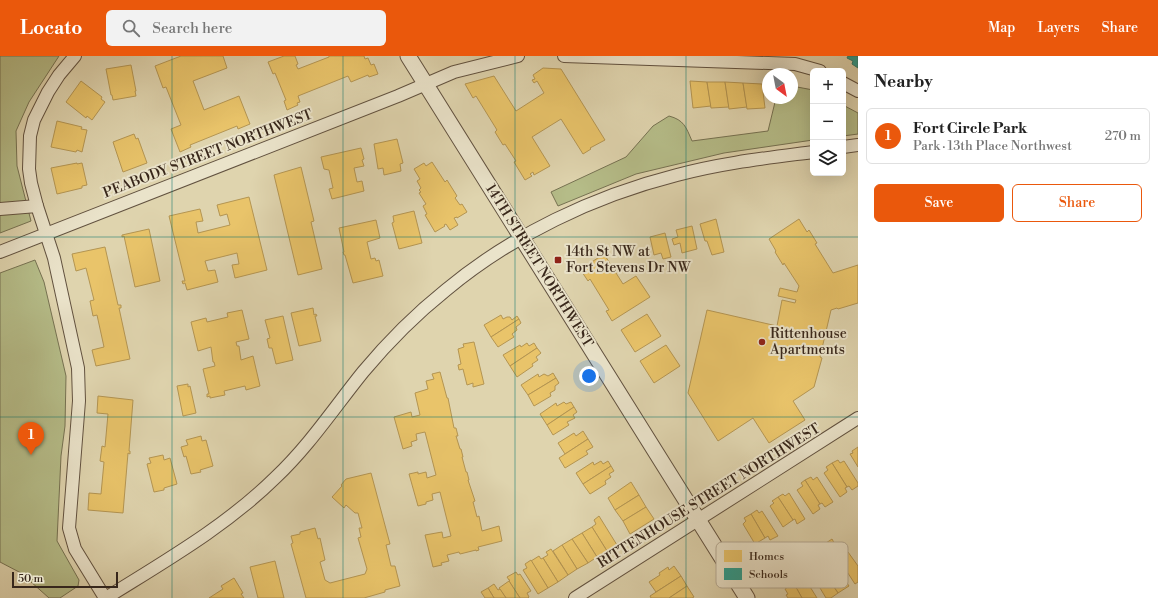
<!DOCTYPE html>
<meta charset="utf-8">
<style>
:root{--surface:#fff;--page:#f2f2f2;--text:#222;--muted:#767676;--line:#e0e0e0;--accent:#ea580c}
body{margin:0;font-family:"Libre Bodoni",serif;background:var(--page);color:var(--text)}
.controls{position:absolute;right:12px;top:12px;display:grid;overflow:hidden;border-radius:6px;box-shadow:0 4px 16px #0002}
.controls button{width:36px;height:36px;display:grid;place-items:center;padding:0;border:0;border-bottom:1px solid var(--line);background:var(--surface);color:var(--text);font:20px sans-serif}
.compass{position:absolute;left:762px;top:12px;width:36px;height:36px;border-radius:50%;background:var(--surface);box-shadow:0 4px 16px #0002;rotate:148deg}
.scale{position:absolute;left:12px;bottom:10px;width:106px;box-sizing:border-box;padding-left:4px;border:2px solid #38271b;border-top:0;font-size:11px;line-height:14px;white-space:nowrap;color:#38271b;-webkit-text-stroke:3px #eae3ca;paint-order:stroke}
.you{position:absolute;left:589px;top:320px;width:14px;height:14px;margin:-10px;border:3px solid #fff;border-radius:50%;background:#1a73e8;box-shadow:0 0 0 6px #1a73e833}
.badge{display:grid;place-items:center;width:26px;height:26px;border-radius:50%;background:var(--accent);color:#fff;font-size:13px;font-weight:700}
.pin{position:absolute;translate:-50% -33px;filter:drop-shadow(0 1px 2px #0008)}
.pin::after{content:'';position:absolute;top:21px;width:14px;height:12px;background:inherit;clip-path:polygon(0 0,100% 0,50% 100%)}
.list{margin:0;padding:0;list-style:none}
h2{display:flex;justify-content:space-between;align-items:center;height:52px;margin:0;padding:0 16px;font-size:17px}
h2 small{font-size:13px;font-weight:400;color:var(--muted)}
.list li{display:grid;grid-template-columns:26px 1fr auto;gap:12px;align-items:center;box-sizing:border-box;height:56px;margin:0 8px 8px;padding:0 8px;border:1px solid var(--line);border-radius:6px}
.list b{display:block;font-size:15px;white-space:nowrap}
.list p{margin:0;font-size:13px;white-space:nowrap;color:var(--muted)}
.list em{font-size:13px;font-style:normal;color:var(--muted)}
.actions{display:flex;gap:8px;padding:12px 16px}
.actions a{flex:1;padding:9px 0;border:1px solid var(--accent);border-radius:6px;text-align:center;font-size:14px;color:var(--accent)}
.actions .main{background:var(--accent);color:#fff}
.icon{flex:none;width:22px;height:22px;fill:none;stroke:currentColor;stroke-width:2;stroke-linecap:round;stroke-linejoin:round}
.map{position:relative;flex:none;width:858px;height:542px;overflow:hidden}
header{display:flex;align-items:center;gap:24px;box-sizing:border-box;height:56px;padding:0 20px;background:var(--accent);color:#fff}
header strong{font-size:19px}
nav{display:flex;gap:22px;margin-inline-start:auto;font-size:14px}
.search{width:280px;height:36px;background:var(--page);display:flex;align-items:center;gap:10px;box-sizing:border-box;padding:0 14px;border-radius:6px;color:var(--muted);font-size:15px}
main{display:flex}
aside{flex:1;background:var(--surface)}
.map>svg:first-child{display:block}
.green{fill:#b5bc88;stroke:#767252}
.homes{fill:#e9c46a;stroke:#b49552}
.schools{fill:#2a9d8f;stroke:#2e7a6c}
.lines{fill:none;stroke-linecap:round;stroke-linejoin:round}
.minor-casing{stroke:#625240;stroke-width:14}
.tertiary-casing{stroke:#625240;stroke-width:17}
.minor{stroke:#eae3ca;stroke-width:12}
.tertiary{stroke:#eae3ca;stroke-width:15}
.grid{fill:none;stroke:#0f766e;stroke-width:1;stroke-opacity:0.55}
.poi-dot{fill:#8f2418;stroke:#eae3ca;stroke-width:1.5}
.labels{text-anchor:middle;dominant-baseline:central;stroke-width:4;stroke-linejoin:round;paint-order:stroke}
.street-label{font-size:14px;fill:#38271b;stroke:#eae3ca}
.poi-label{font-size:14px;fill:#38271b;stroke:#eae3ca;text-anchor:start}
.key{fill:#eae3ca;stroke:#b5ab96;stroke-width:1}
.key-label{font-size:11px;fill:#38271b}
</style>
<header>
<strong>Locato</strong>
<div class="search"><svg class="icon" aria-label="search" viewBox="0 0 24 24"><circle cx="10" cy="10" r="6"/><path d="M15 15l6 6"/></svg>Search here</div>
<nav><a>Map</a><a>Layers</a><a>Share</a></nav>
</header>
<main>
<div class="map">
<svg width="858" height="542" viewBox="0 0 858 542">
<rect width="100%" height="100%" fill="#dfd4ae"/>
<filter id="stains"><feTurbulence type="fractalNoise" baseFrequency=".005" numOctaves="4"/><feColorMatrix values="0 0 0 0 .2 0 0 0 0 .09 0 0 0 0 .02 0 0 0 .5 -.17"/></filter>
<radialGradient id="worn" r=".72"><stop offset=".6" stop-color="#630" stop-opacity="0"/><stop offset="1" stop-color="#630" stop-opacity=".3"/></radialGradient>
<g class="green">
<path d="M0 0H59L29 46 16 75 17 110 31 165 0 177Z"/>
<path d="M792 30 813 34V84L724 97 636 118 558 150 551 136 626 101 653 70 669 60C684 64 686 71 692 85L768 75 776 42H792Z"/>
<path d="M843 49 858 57V78L843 80Z"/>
<path d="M35 204 44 226 66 320 65 370 61 400 57 485 79 524 78 530 60 542H49L21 517 0 506V217Z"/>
</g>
<g class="homes">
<path d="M181 0H223L227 12 193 25 204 54 239 40 250 68 238 73 237 70 190 89 191 91 180 96 171 73 181 69 166 31 163 32 155 10Z"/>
<path d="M284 0H295L298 8 296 9 298 13 329 1V0H364L365 3 368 2 371 9 374 8 378 18 369 21 368 19 351 26 348 20 298 40 300 46 297 47 298 49 287 54 284 45 286 44 275 17 273 18 268 6Z"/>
<path d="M131 9 136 35H135L136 40 113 44 112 39H111L106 13Z"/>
<path d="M543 12 561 13 605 84 590 92 591 93 583 98 561 63 532 81 550 110 534 119 533 116 530 118 532 120 525 124 514 106 516 105 505 88 503 89 495 76 497 74 476 40 473 42 465 28 494 20 516 55 544 37 537 25 534 27 532 24 535 23 533 19Z"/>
<path d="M81 25 102 41 101 43 105 46 92 64 87 60 86 62 66 46Z"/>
<path d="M690 25 707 26 711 50 693 52Z"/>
<path d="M707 26H725L729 51 711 52Z"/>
<path d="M725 26 743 27 747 51 729 53Z"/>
<path d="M743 27 762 28 765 52 747 53Z"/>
<path d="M57 65 82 71 81 73 87 74 82 96 77 94 76 96 51 91Z"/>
<path d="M134 78 136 83 138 82 147 107 123 116 113 86Z"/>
<path d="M397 83 403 107 400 108 401 115 384 119 383 112 378 113 374 88Z"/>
<path d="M361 92 364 103 362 104 364 110 354 112 357 126 362 125 364 135 332 143 329 133 333 132 329 114 324 113 321 101Z"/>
<path d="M432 106 445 126 447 124 457 140 455 142 460 149 462 148 467 156 457 162V161L454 162 458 169 450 174 446 168 444 169 445 170 435 176 425 159 427 158 423 150 426 148 419 137 421 136 419 134 421 132 417 125 420 123 414 113 424 107 426 110Z"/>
<path d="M77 107V108L82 107 87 129 82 130V132L57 138 51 112Z"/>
<path d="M301 111 314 165 311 166 322 213 298 219 274 119Z"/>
<path d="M249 141 267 214 235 222 232 209 239 208 237 197 205 205 208 215 215 214 218 226 187 234 185 227 183 228 182 225H185L169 160 200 153 203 165 196 166 198 177 230 169 227 158 220 160 217 149Z"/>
<path d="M414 155 422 187 399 193 392 167 394 166 393 160Z"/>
<path d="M716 163 724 196 712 199 707 185H705L700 168Z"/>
<path d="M799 163 807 176 809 174 817 187 815 188 833 217 858 209V247L838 253 837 252 831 254 820 301 822 302 814 331 793 345 805 364 769 387 753 362 718 385 688 337 707 254 777 270 782 244 795 247 796 244 778 240 780 232 797 236 799 230 784 207 783 209 775 196 776 195 769 183Z"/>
<path d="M376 164 380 182 367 186 371 203 375 202 376 205 379 204 383 220 353 227 345 199H344L343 196H344L339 172Z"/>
<path d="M692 170 697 193 682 197 680 187 674 189 672 183 678 181 676 174Z"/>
<path d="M149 173 160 225 135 231 124 180 122 181V179Z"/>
<path d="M665 177 671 201 663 203 661 197 654 199 650 181Z"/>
<path d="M105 191 118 249H121V252H119L130 303 96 310 92 294 104 291 97 259 93 260 90 245 94 244 86 212 76 215 72 198Z"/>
<path d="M604 198 623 228 636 220 650 241 612 265 606 255 609 254 590 223 588 225 582 216 588 211 587 209Z"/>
<path d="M313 252 314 259 316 258 317 260H315L321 285 299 290 291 257Z"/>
<path d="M242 254 249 283 236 286 237 290H239L241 304 253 300 260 330 246 334 245 330 224 335 225 339 210 342V340L207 341V338H209L203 313 215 310 214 306H213L211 291 198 295 191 266 206 262 207 266 228 261 227 257Z"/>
<path d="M647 258 661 280 635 296 621 274Z"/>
<path d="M501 259 503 263 507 261H510L512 264 517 260 519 263 491 281 484 269Z"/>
<path d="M283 260 293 304 276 308 272 292H269L267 283 270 282 265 264Z"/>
<path d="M519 263 521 267 516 271 517 274 512 278 514 281 498 291 491 281Z"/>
<path d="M474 286 484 328 473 331V327L467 329 463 313 459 314 458 309 461 308 458 293 464 291 463 288Z"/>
<path d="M527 287 529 290 534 287 537 292 510 310 503 299 520 289 521 291Z"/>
<path d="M666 289 680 310 654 327 640 305Z"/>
<path d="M537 292 541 297 536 301 538 304 532 308 533 310 517 321 510 310Z"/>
<path d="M440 316 447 342H448L454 372H456L458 380H456L460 393H461L463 401H462L466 416H467L469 424H468L475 445 473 446 477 461 479 460 482 475 499 470 502 485 478 491 479 494 476 495V494L460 498 459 496 447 499 449 505 441 507 442 509 433 511 425 479 442 476 443 482 451 480 440 436 432 438 433 444 426 446V448L418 450 409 418 418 416V418L426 416 427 422 436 419 425 376 416 378 417 384 411 386 412 390 403 393 394 361 411 356 412 361 420 359 415 337 428 333 426 325 434 323 432 318Z"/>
<path d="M553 317 556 322 528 339 521 329 538 318 539 321 544 318 548 320Z"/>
<path d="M556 322 559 327 555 330V334L550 337 551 340 534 350 528 339Z"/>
<path d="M188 328V331L190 330 196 357 183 360 177 330Z"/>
<path d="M98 340 133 344 129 395H130V398L128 397 123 457 88 454 89 437 101 438 104 406 100 405 102 390 105 391 108 358 97 357Z"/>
<path d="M564 346 566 348 571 346 574 351 547 369 540 358 556 347 557 350Z"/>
<path d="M574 351 577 356 573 359 575 362 567 366 569 369 553 379 547 369Z"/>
<path d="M583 375 588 383 565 398 558 387 574 377 576 380Z"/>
<path d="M201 380 202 385 206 384 213 410 200 414 201 416 191 418 186 400 184 401 181 391 188 389 186 384Z"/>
<path d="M588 383 593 391 586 395 588 398 565 412 559 402Z"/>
<path d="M858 391V411L850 398 853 397 852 395Z"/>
<path d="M163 399 164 404 170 402 177 428 164 432V434L154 436 147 408 151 407 149 402Z"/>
<path d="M838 404 840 407 844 405 858 427V430L852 434 849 430 847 431 832 407Z"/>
<path d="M601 405 603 408 608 405 611 410 583 428 576 417 593 406 594 409Z"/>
<path d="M832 407 847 431 845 432 847 436 840 441 824 417 828 414 826 411Z"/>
<path d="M611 410 614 415 609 418 611 421 605 425 606 428 590 438 583 428Z"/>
<path d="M371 417 390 488 386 489 391 510H395L400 530 385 534V536L364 542H306L291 488 293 487 291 480 300 478V476L315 472 318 483 320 482 325 504 320 506 325 524 330 527 365 518 367 513 358 482 361 481 359 472H362L358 457H355L346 449 344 452 332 441 342 430 341 429 346 423Z"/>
<path d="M811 421 813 424 817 421 833 446 825 451 822 447 820 448 805 424Z"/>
<path d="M805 424 820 448 818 449 820 453 813 458 797 434 803 430 801 427Z"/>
<path d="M631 426 639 439 615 454 608 442Z"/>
<path d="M789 437 805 463 797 468 795 463 793 464 778 441 783 438 785 440Z"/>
<path d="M639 439 646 451 623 465 615 454Z"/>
<path d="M778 441 793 464 783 471 770 450 774 447 772 445Z"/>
<path d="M646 451 654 463 630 478 623 465Z"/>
<path d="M757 454 759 457 762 455 778 480 770 484 768 480 765 482 751 458Z"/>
<path d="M751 458 765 482 755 488 743 468 746 465 744 462Z"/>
<path d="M599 460 617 489 607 495 592 471 596 468 594 464Z"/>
<path d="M592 471 607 495 597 501 582 477Z"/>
<path d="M582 477 597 501 588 507 572 483Z"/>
<path d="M572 483 588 507 577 513 562 489Z"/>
<path d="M832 483 837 492 831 496 826 487Z"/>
<path d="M562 489 577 513 568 519 553 495Z"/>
<path d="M551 493 568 519 558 526 543 502 548 499 546 496Z"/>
<path d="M848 496 858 510V526L855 528 842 508 843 507 842 504 844 503 842 500Z"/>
<path d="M539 500 541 503 543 502 558 526 548 532 531 505Z"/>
<path d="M531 504 548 532 538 538 523 514 527 512 525 508Z"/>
<path d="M275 505 284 542H258L250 511Z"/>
<path d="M797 507 809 525 807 526 817 542H802L786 514Z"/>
<path d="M829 508 832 512 836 510 849 530 838 537 825 517 826 516 823 512Z"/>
<path d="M674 510 681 520 656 536 649 526 660 519 659 517 668 511 669 514Z"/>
<path d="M820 511 838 537 831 542H826L811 517Z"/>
<path d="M516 516 518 519 520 518 531 535 527 537 529 541 528 542H520L509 525 510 524H509L507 521Z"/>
<path d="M681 520 687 530 669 542H651L650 540Z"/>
<path d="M234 522 243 537 241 538 244 542H209L223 533 221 530Z"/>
<path d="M509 525 520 542H506L499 532Z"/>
<path d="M494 528 498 534 500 533 506 542H494L488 532Z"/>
<path d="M793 528 797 533 802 542H788L786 539 788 538 785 533Z"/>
<path d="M687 530 694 541 692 542H669Z"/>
<path d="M488 532 494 542H485L481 536Z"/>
</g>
<path class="schools" d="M848 0H858V12L852 8 853 5 847 2Z"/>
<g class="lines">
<defs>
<g id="minor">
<path d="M75 0 59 19 48 36 34 64 30 80 29 113 31 127 37 150 54 202 78 312 79 345 69 472 75 493 105 542"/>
<path d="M564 0 795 8 820 15"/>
<path d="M843 27 858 35"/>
<path d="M843 91 858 89"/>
<path d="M0 153 37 150"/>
<path d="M0 196 398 40 454 16 518 0"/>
<path d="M106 542C165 505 225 471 275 422 309 390 334 352 363 316 388 286 416 258 446 234 512 179 594 140 677 119 721 107 767 102 813 96"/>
<path d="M575 542 858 362"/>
</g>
<path id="tertiary" d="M408 0 747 542"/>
</defs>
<use href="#minor" class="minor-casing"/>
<use href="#tertiary" class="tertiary-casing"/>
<use href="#minor" class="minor"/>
<use href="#tertiary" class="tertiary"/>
</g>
<path class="grid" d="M172 0V542M343 0V542M515 0V542M686 0V542M0 181H858M0 361H858"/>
<g class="poi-dot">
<rect x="554" y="200" width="8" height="8" rx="2"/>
<circle cx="762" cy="286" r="4"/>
</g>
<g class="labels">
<g class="street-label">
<text transform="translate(208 98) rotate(-21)">PEABODY STREET NORTHWEST</text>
<text transform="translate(539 210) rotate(58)">14TH STREET NORTHWEST</text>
<text transform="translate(709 440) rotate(-32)">RITTENHOUSE STREET NORTHWEST</text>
</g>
<g class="poi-label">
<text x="566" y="196">14th St NW at<tspan x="566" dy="16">Fort Stevens Dr NW</tspan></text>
<text x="770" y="278">Rittenhouse<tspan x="770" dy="16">Apartments</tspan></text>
</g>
</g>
<rect x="716" y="486" width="132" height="46" rx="6" class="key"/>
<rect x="724" y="494" width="18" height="12" fill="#e9c46a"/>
<rect x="724" y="512" width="18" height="12" fill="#2a9d8f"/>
<g class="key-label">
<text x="749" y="504">Homes</text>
<text x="749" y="522">Schools</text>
</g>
<rect width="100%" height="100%" filter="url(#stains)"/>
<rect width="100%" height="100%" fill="url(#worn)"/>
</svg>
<div class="controls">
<button>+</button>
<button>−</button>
<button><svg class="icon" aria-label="layers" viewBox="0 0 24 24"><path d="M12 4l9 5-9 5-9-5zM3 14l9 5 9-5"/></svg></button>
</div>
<svg class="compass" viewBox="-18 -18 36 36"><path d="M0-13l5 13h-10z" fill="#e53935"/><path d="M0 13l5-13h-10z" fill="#767676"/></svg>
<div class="scale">50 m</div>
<div class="you"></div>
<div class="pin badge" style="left:31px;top:399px">1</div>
</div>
<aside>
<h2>Nearby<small></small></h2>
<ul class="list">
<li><span class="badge">1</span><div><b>Fort Circle Park</b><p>Park · 13th Place Northwest</p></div><em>270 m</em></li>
</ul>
<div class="actions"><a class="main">Save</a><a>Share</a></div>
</aside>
</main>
